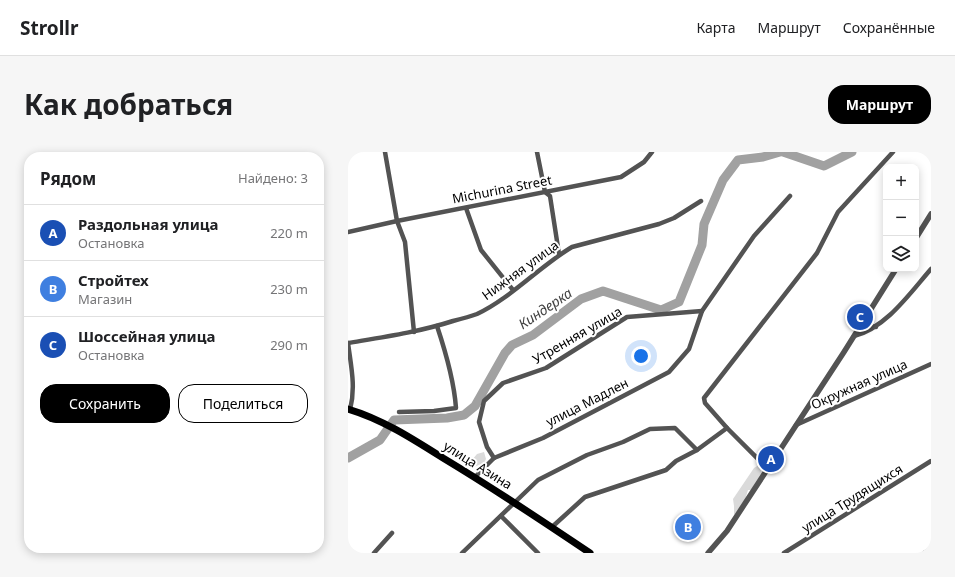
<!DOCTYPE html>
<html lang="ru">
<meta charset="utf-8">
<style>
:root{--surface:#fff;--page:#f6f6f6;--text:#202124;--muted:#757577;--line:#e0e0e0;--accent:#000}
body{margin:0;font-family:"Noto Sans",sans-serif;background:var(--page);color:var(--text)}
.controls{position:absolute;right:12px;top:12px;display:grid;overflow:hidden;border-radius:8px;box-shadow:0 2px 10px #0003}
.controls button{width:36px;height:36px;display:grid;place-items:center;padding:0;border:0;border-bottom:1px solid var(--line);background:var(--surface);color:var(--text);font:20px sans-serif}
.you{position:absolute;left:293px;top:204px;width:14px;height:14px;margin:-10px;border:3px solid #fff;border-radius:50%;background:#1a73e8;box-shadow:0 0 0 6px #1a73e833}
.badge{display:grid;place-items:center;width:26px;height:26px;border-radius:50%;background:var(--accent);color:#fff;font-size:13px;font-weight:700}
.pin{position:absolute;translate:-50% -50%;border:2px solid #fff;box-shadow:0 1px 4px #0006}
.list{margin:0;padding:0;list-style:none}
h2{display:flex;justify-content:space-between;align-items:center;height:52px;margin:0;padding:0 16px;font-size:17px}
h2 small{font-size:13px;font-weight:400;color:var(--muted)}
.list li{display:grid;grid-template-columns:26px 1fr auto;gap:12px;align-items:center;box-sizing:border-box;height:56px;padding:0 16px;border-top:1px solid var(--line)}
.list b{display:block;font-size:15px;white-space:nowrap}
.list p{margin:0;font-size:13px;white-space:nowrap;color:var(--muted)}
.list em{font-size:13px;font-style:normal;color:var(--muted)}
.actions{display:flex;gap:8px;padding:12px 16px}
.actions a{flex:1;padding:9px 0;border:1px solid var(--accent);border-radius:16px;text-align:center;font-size:14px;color:var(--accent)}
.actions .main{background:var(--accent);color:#fff}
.icon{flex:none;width:22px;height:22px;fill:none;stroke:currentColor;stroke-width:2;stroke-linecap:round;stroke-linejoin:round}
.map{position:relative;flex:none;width:583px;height:401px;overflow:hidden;border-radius:16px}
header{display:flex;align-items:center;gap:24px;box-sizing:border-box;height:56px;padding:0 20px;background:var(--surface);border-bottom:1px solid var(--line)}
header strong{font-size:19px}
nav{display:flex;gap:22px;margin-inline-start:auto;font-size:14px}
.intro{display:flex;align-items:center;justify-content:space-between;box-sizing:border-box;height:96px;padding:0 24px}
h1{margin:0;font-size:28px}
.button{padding:10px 18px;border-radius:16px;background:var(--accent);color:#fff;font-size:14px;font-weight:700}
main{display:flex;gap:24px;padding:0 24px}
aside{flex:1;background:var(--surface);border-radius:16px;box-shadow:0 2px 10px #0003}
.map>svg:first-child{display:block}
.green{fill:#dadada}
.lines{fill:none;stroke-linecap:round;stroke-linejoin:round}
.river{stroke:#a1a1a1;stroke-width:9}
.minor{stroke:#535353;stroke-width:4.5}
.tertiary{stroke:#535353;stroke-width:5.5}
.primary{stroke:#000;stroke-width:7}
.labels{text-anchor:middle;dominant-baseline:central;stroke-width:4;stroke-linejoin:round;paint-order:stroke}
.street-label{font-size:13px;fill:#000;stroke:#fff}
.water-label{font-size:14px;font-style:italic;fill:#424242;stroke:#fff}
</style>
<header>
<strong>Strollr</strong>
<nav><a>Карта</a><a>Маршрут</a><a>Сохранённые</a></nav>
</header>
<div class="intro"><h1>Как добраться</h1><a class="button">Маршрут</a></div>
<main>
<aside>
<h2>Рядом<small>Найдено: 3</small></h2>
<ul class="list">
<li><span class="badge" style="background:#1a4fb4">A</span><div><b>Раздольная улица</b><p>Остановка</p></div><em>220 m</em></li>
<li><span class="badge" style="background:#3f7fe0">B</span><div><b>Стройтех</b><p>Магазин</p></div><em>230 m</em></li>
<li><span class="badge" style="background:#1a4fb4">C</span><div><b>Шоссейная улица</b><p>Остановка</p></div><em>290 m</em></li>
</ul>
<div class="actions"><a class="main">Сохранить</a><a>Поделиться</a></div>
</aside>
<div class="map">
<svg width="583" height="401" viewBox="0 0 583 401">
<rect width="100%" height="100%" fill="#fff"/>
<g class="green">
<path d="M108 300 117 305 119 308H124L129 302 136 300 138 307 136 311 126 315 106 303Z"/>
<path d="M411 313 415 323 409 328 403 338H400L396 351 386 363V354L385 347 406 316Z"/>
</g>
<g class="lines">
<g class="river">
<path d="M435 0 476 14 504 0"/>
<path d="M0 306 32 288 46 268 99 266 116 263 127 254 157 201 164 193 185 183 233 147 255 139 313 158 331 150 354 93 356 72 375 28 390 8 415 5 432 0"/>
</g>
<g class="minor">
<path d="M37 0 49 69 57 90 66 180"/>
<path d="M189 0 197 40 202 44 211 102"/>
<path d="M118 56 133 98 165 138"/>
<path d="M0 80 49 69 273 25 296 10 304 0"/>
<path d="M515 169 521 174 528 175"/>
<path d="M506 184C538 176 562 141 583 117"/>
<path d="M0 191C36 185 71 180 105 169 113 167 121 165 129 162 163 146 192 114 224 95L311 72 326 66 353 49"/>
<path d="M0 191C3 214 8 235 2 258"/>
<path d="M51 260 86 259 108 256C106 228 98 201 89 174"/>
<path d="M448 273 583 212"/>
<path d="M146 306 139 295 131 270 136 249 155 231 198 216 279 165 354 159"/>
<path d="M420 317 379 276 357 251 356 246 469 101 490 60 545 0"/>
<path d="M127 325 146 306 195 286 321 220 341 197 354 159 406 84 442 44"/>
<path d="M153 364 190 401"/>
<path d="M204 375 237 345 318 318 328 309 349 298 379 276"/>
<path d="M26 401 44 381"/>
<path d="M114 401 190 328 239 303 275 290 302 277 327 276 349 298"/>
<path d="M436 401 583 309"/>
<path d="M576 401 583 397"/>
</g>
<g class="tertiary">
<path d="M568 86 583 62"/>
<path d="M360 401 379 379 496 200 548 117"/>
</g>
<path class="primary" d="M0 257C34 267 65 287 95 306 145 336 193 368 242 401"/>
</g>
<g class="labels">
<g class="street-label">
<text transform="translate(154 37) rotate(-11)">Michurina Street</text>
<text transform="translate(172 118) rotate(-36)">Нижняя улица</text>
<text transform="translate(229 183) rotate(-30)">Утренняя улица</text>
<text transform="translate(511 232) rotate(-24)">Окружная улица</text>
<text transform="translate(239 250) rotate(-27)">улица Мадлен</text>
<text transform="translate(130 313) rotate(32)">улица Азина</text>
<text transform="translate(504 346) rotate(-32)">улица Трудящихся</text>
</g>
<g class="water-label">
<text transform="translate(197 156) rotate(-34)">Киндерка</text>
</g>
</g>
</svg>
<div class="controls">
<button>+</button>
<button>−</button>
<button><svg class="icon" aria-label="layers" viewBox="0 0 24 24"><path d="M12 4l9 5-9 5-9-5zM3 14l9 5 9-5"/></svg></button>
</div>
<div class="you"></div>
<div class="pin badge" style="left:423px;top:307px;background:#1a4fb4">A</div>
<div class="pin badge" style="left:340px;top:375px;background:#3f7fe0">B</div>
<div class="pin badge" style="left:512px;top:165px;background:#1a4fb4">C</div>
</div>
</main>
